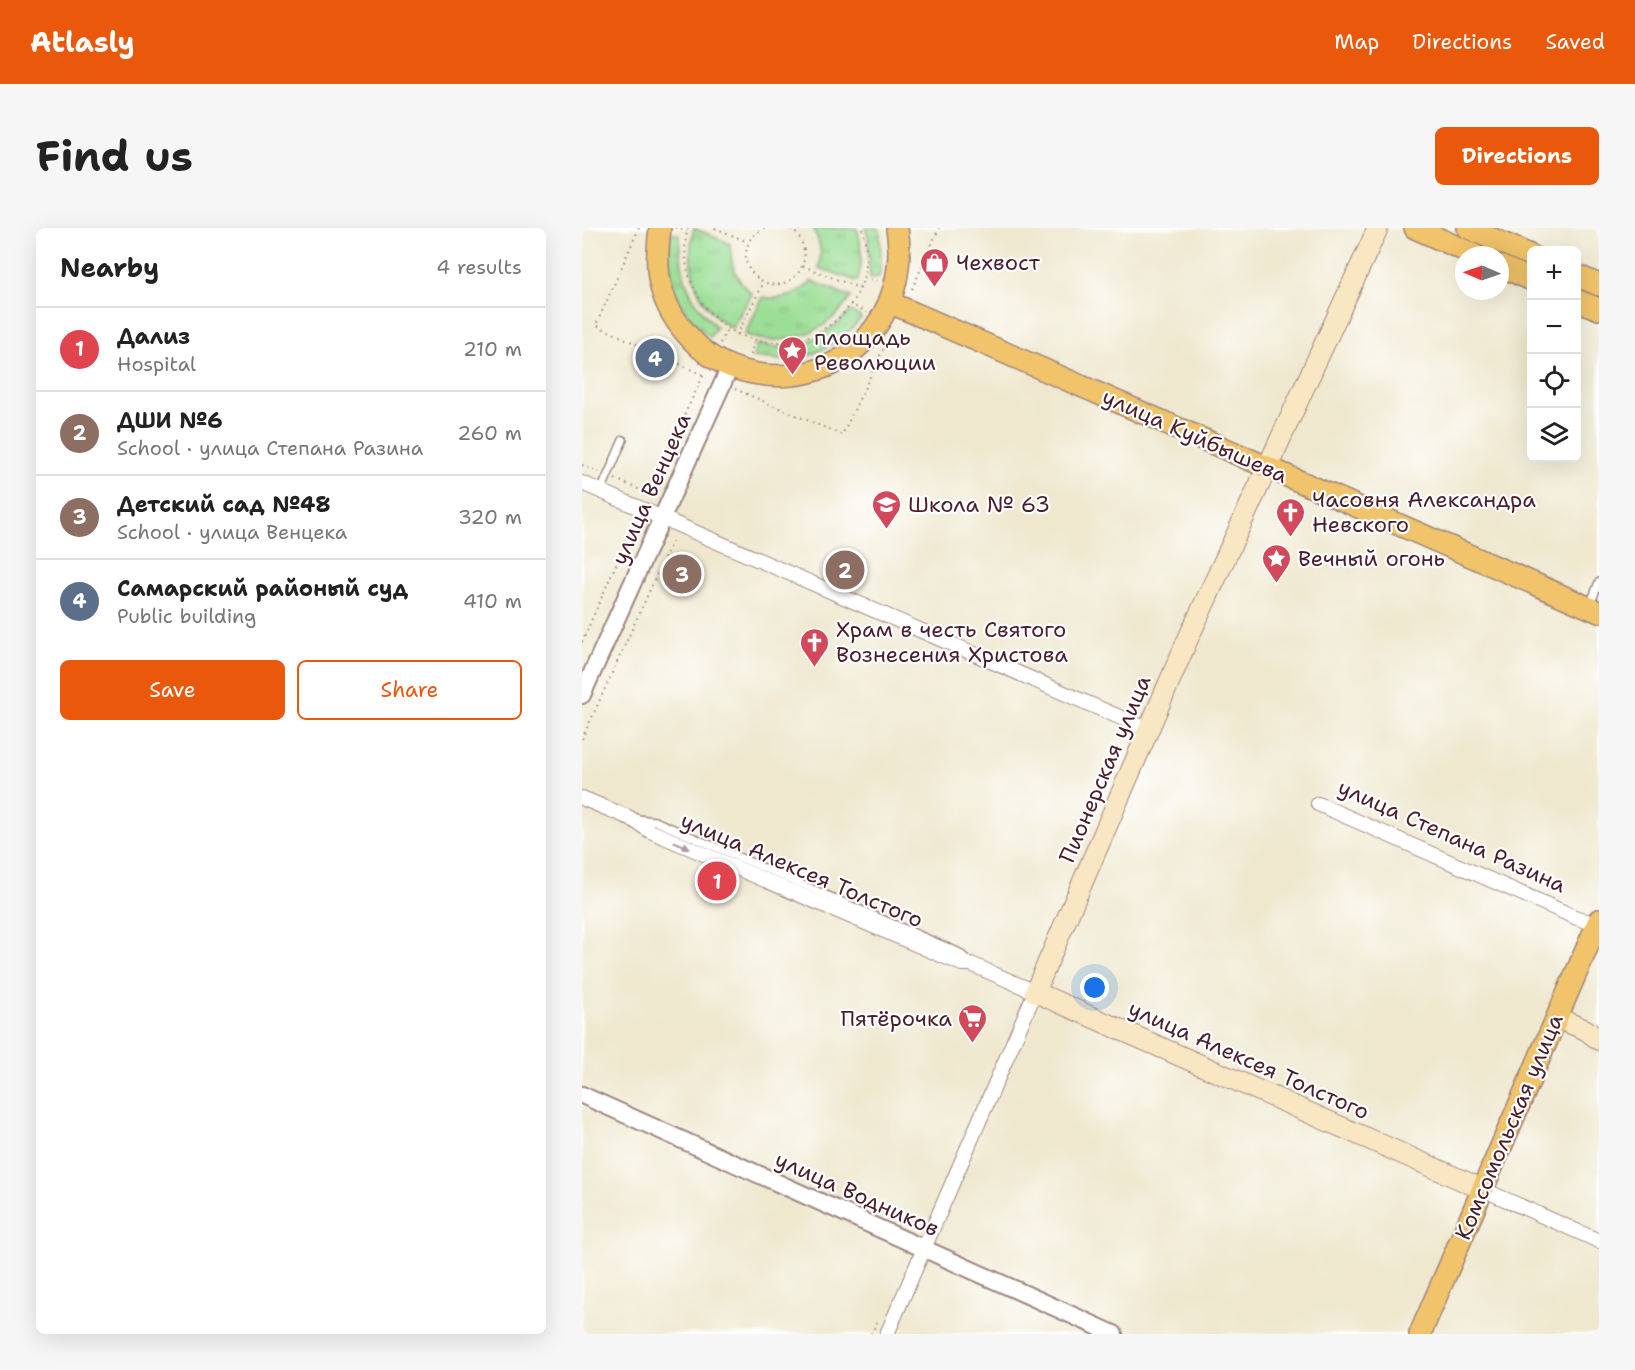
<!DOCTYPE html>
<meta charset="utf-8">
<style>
:root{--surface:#fff;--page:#f6f6f6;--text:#222;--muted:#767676;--line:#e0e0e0;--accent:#ea580c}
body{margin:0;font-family:"Shantell Sans",sans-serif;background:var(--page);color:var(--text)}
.controls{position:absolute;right:18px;top:18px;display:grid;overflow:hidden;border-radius:9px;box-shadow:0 6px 24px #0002}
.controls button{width:54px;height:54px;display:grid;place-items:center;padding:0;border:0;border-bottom:2px solid var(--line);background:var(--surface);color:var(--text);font:30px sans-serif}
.compass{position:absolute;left:873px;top:18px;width:54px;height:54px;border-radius:50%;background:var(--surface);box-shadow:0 6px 24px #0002;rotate:272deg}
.you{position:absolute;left:513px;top:760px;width:21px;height:21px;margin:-15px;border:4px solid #fff;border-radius:50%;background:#1a73e8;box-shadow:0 0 0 9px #1a73e833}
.badge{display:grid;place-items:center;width:39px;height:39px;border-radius:50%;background:var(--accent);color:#fff;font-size:20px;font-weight:700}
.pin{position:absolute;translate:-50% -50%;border:3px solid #fff;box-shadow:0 2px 6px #0006}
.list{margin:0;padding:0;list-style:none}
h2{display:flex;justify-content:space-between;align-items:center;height:78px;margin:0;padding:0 24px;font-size:26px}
h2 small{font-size:20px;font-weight:400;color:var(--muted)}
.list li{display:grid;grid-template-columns:39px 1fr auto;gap:18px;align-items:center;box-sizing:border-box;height:84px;padding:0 24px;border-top:2px solid var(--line)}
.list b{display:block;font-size:22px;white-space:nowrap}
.list p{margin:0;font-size:20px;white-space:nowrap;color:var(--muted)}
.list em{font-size:20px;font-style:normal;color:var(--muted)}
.actions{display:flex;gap:12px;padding:18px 24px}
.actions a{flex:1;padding:14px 0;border:2px solid var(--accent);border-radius:9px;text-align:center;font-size:21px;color:var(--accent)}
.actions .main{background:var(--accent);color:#fff}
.icon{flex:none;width:33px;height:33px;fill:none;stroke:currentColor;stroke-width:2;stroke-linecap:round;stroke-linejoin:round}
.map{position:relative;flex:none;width:1017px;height:1106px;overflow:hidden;border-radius:9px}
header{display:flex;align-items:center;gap:36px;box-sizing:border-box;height:84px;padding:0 30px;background:var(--accent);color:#fff}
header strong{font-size:28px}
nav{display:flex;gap:33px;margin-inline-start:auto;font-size:21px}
.intro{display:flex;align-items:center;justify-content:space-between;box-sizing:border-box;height:144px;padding:0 36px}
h1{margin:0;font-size:42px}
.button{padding:15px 27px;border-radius:9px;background:var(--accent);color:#fff;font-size:21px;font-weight:700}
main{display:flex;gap:36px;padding:0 36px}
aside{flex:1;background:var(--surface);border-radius:9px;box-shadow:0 6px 24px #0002}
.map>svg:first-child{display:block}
.grass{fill:url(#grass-tufts);stroke:#737e60;stroke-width:1.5}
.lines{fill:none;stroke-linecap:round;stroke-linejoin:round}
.service-casing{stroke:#9c847d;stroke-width:10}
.minor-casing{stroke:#9c847d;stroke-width:16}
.tertiary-casing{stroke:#9c847d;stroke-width:20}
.secondary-casing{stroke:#9c847d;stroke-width:22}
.primary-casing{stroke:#9c847d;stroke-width:24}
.path{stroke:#9c847d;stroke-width:2;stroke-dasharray:1.5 4.5;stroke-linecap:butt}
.service{stroke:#fff;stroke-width:7}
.minor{stroke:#fff;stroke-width:14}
.tertiary{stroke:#fff;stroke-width:16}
.secondary{stroke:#f9e7c3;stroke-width:20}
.primary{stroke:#f1c36a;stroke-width:21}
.oneway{fill:#ae9aa0}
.labels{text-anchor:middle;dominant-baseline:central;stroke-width:4.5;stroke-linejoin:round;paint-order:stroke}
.poi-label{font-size:22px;fill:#4a1f2b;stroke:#fff;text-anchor:start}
.street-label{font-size:22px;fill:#4a1f2b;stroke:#fff}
</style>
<header>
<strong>Atlasly</strong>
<nav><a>Map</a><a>Directions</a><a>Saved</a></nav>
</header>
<div class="intro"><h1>Find us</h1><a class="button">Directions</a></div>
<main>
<aside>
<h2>Nearby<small>4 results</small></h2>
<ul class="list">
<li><span class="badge" style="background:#e0444e">1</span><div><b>Дализ</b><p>Hospital</p></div><em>210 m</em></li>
<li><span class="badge" style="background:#8d6e63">2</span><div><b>ДШИ №6</b><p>School · улица Степана Разина</p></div><em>260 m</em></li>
<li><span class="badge" style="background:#8d6e63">3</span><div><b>Детский сад №48</b><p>School · улица Венцека</p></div><em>320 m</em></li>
<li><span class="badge" style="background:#5c6f8a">4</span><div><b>Самарский районый суд</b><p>Public building</p></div><em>410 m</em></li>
</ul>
<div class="actions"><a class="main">Save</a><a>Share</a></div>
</aside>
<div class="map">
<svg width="1017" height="1106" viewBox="0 0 1017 1106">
<defs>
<pattern id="grass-tufts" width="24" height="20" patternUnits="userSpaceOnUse" patternTransform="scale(1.5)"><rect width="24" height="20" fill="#9cde96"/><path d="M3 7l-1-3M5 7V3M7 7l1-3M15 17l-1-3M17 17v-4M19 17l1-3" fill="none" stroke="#88be81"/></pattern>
</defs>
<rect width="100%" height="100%" fill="#fff"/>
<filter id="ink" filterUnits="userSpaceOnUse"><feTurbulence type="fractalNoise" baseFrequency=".0167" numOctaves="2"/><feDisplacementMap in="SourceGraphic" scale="12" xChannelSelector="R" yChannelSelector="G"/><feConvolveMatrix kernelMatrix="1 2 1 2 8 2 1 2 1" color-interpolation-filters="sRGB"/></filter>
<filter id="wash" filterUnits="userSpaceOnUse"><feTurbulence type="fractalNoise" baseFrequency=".008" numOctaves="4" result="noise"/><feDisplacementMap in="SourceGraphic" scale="24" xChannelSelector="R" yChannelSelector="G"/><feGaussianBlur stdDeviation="1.35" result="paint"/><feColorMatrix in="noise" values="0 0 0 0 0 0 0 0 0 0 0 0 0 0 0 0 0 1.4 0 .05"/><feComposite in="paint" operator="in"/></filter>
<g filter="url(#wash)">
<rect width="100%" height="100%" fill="#efe8cf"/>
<g class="grass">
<path d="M112 0 148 16C149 37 153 52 170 66L150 100C115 81 102 38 112 0Z"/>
<path d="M231 0H275C280 18 281 36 275 53L237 40C240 24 238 14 231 0Z"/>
<path d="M283 0H297L298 2 299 39 297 49 288 50 286 7Z"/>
<path d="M89 5 97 7C99 49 104 68 134 99L128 109C92 79 85 51 89 5Z"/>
<path d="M230 53 269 69C263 76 258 85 251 90 228 110 191 119 163 106L181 69C202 73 215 67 230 53Z"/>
<path d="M269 83 279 90C262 112 233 130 204 132 193 132 182 130 171 129L175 116C184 117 194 120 203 119 229 117 252 100 269 83Z"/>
</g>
</g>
<g filter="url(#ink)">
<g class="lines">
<defs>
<g id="service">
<path d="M19 263 41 212"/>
<path d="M1008 377 1017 354"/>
<path d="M56 591 73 593 376 724 389 735"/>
</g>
<g id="minor">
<path d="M0 255 567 502"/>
<path d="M0 570 48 590 68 603 380 736H389L453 764 305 1106"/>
<path d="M736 576 995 690 1017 697"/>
<path d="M900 961 1017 1013"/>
</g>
<g id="tertiary">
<path d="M0 467 148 139"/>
<path d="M0 867 532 1106"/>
</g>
<g id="secondary">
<path d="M796 0 605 413 453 764 900 961"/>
<path d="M975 790 1004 802 1017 812"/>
</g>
<g id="primary">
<path d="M78 0C76 18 74 37 78 55 83 78 95 97 112 114 129 132 151 142 176 146 265 160 329 86 315 0"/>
<path d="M833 0 893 27"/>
<path d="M886 0 950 28"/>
<path d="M918 38 950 52"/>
<path d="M994 47 1017 57"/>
<path d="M994 72 1017 81"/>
<path d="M309 75 1017 384"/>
<path d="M838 1106 1017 692"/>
</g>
</defs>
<use href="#service" class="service-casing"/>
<use href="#minor" class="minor-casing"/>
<use href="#tertiary" class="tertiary-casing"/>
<use href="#secondary" class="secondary-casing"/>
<use href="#primary" class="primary-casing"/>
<g class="path">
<path d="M57 0 14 97 121 147"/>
<path d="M93 0 105 3"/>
<path d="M106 0C100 21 104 48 115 66 167 161 311 103 280 0"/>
<path d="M133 0 166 14"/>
<path d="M183 0C171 6 166 12 164 24 163 33 165 39 171 46 200 77 245 33 209 0"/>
<path d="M221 38 279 61"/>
<path d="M282 50 297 53"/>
<path d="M330 61 357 0"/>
<path d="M268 76 285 84"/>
<path d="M155 107 182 54"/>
<path d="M138 115 145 101"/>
<path d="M169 127 172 112"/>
<path d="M153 161 260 207 307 109"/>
<path d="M0 237 17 244"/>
<path d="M33 251 75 269"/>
<path d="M63 268 123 144"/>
<path d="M0 414 53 293"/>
<path d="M0 511 92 309"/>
<path d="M267 970 336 1000"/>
<path d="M289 1106 295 1094"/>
</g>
<use href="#service" class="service"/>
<use href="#minor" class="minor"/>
<use href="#tertiary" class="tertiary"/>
<use href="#secondary" class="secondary"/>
<use href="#primary" class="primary"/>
</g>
<defs><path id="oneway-solid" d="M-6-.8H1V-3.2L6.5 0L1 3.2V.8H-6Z" transform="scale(1.5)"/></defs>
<use class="oneway" href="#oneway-solid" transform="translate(100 617) rotate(23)"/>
</g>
<defs>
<symbol id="shop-pin" viewBox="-11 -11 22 30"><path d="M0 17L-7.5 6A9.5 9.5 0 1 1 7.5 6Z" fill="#d1495b" stroke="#fff"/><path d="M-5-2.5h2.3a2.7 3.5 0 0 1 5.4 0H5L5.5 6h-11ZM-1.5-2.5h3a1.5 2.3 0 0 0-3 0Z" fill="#fff"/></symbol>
<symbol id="sight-pin" viewBox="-11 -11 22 30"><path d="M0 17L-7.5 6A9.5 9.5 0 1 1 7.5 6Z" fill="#d1495b" stroke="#fff"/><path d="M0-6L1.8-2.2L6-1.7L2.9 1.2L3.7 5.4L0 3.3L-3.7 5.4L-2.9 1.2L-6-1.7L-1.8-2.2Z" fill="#fff"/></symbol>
<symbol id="school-pin" viewBox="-11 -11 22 30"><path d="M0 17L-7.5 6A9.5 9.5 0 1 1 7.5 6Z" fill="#d1495b" stroke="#fff"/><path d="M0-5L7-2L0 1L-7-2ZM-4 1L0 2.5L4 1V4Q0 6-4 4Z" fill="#fff"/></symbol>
<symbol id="church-pin" viewBox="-11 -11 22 30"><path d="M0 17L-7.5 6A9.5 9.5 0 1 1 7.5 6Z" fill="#d1495b" stroke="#fff"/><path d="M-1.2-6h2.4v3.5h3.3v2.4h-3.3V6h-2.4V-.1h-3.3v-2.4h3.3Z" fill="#fff"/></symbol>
<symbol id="supermarket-pin" viewBox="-11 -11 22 30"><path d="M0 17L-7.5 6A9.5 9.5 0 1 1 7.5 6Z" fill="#d1495b" stroke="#fff"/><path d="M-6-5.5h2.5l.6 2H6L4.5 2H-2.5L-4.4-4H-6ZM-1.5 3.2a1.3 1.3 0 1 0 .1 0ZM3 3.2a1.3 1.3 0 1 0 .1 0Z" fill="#fff"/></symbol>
</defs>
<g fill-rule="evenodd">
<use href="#shop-pin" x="336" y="18" width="33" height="45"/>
<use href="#sight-pin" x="194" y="106" width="33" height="45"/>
<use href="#school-pin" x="288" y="260" width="33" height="45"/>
<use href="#church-pin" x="692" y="268" width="33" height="45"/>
<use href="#sight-pin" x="678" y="314" width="33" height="45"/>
<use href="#church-pin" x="216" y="398" width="33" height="45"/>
<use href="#supermarket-pin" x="374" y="774" width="33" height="45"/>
</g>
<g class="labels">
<g class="poi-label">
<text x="374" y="34">Чехвост</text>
<text x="232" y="109">площадь<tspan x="232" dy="25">Революции</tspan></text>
<text x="730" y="271">Часовня Александра<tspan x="730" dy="25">Невского</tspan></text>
<text x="326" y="276">Школа № 63</text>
<text x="716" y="330">Вечный огонь</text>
<text x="254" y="401">Храм в честь Святого<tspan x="254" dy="25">Вознесения Христова</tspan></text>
<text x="370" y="790" text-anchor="end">Пятёрочка</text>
</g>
<g class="street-label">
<text transform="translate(613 208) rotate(24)">улица Куйбышева</text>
<text transform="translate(69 261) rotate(-66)">улица Венцека</text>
<text transform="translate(523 541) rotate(-67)">Пионерская улица</text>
<text transform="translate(870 608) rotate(24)">улица Степана Разина</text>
<text transform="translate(220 642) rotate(23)">улица Алексея Толстого</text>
<text transform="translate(667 832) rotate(24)">улица Алексея Толстого</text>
<text transform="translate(927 899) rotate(-67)">Комсомольская улица</text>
<text transform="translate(275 966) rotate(24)">улица Водников</text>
</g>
</g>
</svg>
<div class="controls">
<button>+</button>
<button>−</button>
<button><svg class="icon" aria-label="locate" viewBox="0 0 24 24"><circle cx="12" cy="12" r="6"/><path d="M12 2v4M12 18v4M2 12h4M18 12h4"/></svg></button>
<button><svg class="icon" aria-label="layers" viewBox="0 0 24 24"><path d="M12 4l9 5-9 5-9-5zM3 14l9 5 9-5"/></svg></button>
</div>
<svg class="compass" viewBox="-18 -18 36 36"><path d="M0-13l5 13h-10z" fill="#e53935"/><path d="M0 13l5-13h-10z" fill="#767676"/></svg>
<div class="you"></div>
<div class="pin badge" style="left:135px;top:653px;background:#e0444e">1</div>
<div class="pin badge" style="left:263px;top:342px;background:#8d6e63">2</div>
<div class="pin badge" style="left:100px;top:346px;background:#8d6e63">3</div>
<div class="pin badge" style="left:73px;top:130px;background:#5c6f8a">4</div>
</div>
</main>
